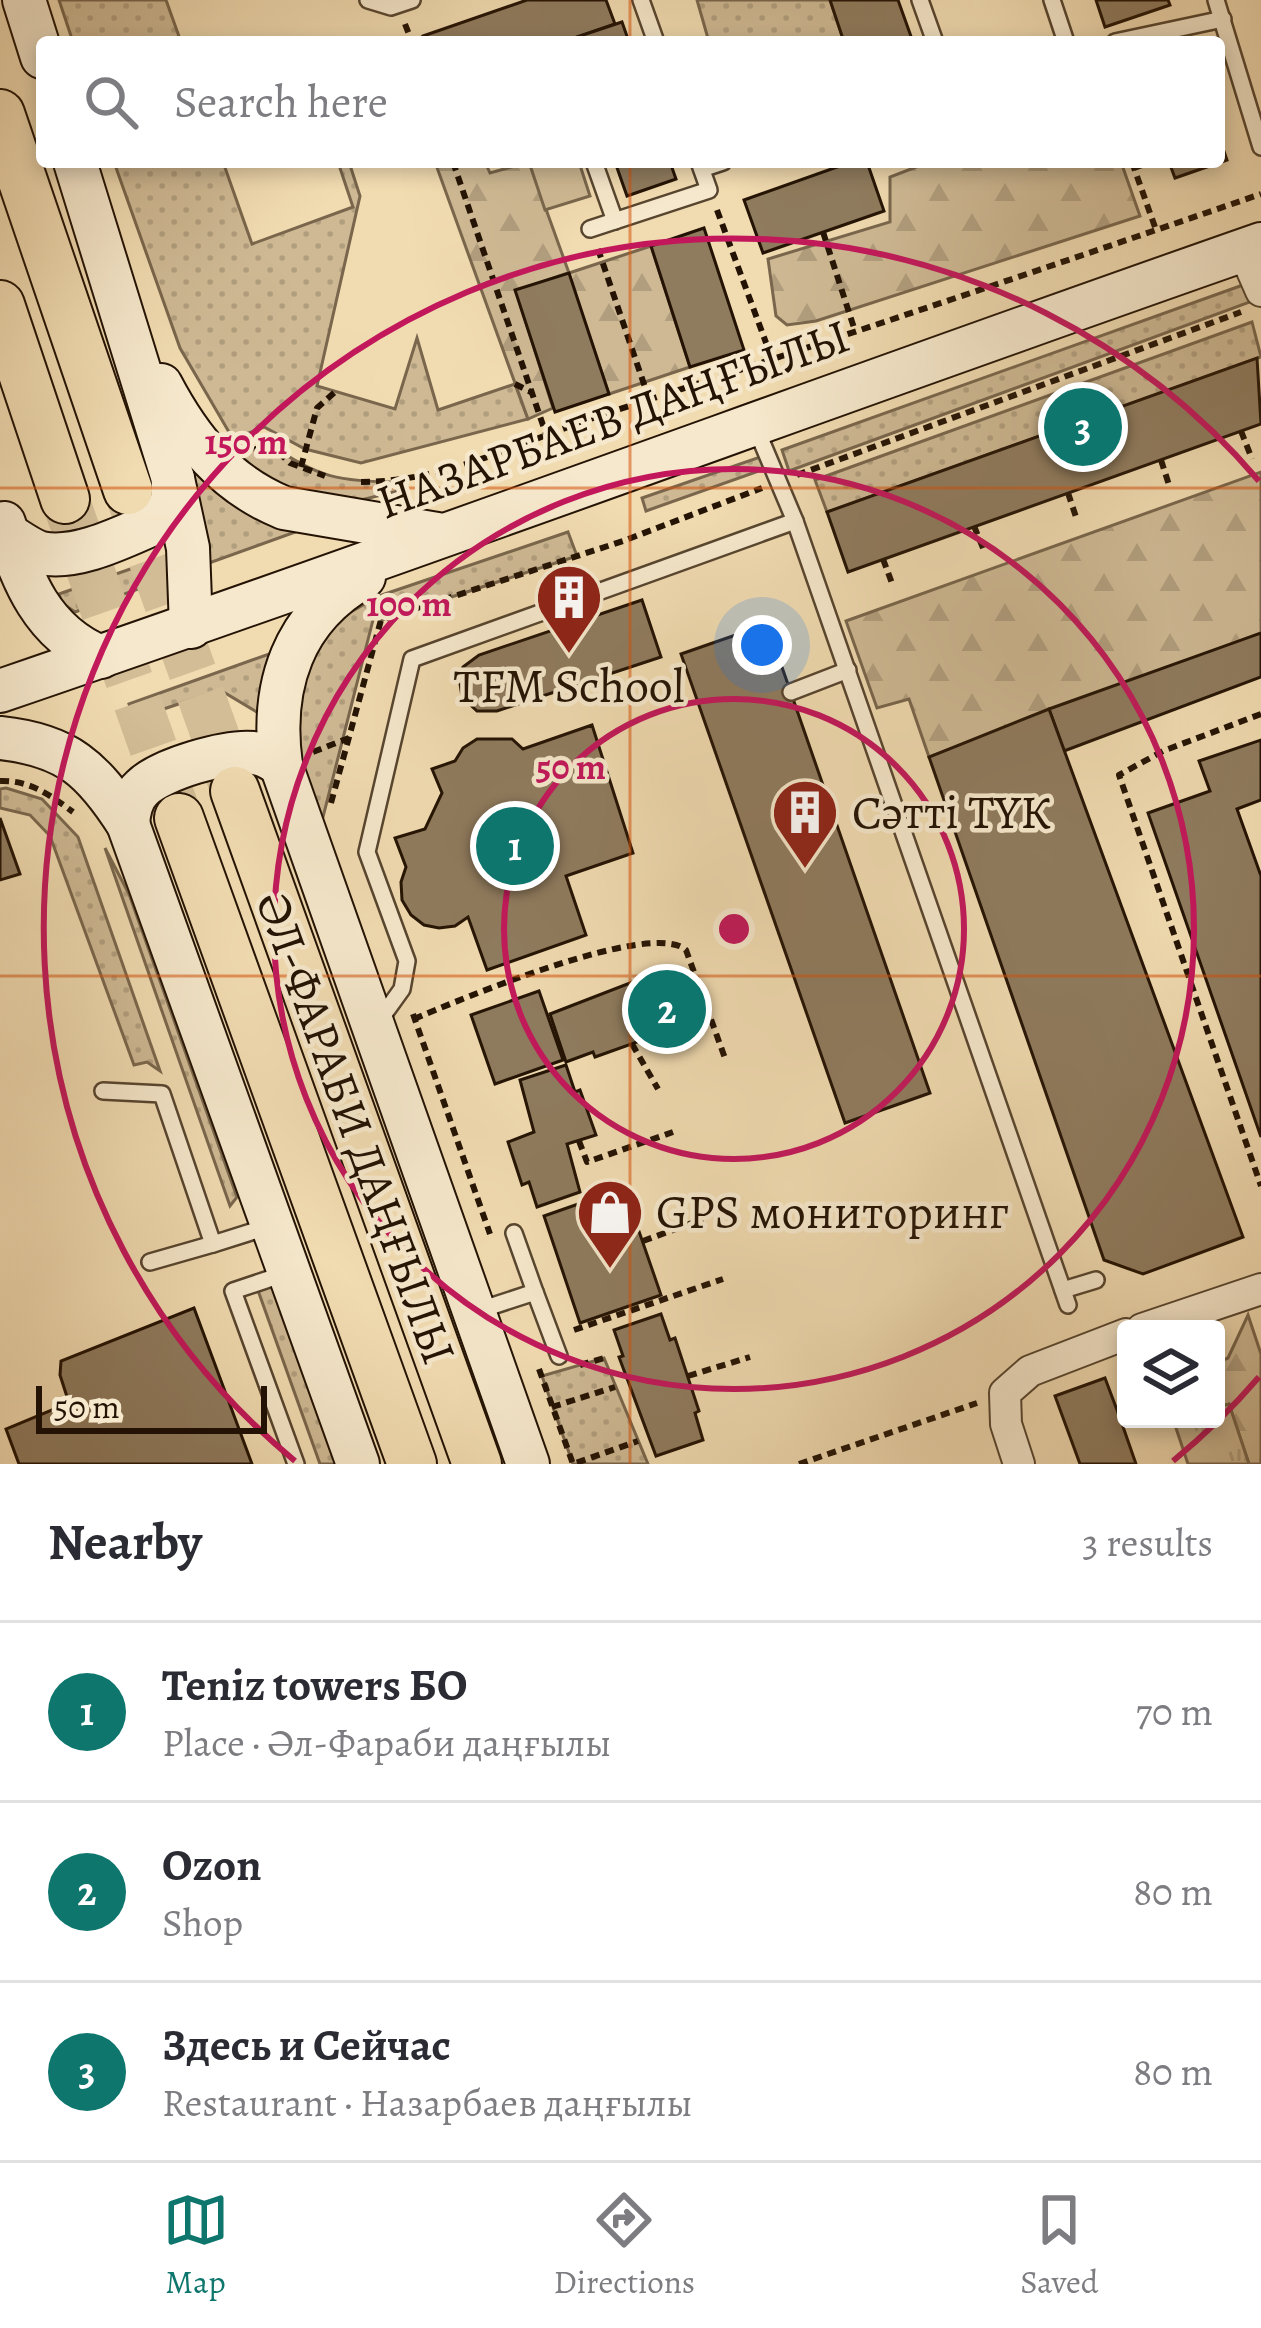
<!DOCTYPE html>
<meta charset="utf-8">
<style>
:root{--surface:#fff;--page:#f7f7f7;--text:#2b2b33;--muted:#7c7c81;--line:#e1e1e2;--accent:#0f766e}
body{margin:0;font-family:Alegreya,serif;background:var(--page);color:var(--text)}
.controls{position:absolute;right:36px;bottom:36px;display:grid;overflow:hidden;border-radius:12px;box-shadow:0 6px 18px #0003}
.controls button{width:108px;height:108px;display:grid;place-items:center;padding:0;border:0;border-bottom:3px solid var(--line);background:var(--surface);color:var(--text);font:60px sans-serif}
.scale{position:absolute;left:36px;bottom:30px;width:231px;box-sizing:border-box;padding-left:12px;border:6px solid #241304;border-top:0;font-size:33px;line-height:42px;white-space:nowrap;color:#241304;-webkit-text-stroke:9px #f6e8cc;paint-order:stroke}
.you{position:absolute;left:762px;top:645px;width:42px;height:42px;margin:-30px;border:9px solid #fff;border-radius:50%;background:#1a73e8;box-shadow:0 0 0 18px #1a73e833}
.badge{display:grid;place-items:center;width:78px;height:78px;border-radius:50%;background:var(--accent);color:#fff;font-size:39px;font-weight:700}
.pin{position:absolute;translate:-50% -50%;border:6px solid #fff;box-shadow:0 3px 12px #0006}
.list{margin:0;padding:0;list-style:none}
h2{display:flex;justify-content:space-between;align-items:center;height:156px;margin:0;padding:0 48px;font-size:51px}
h2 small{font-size:39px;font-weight:400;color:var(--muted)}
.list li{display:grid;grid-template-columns:78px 1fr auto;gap:36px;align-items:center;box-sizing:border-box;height:180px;padding:0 48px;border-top:3px solid var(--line)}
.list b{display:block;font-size:45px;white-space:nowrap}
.list p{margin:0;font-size:39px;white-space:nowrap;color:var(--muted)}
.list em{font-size:39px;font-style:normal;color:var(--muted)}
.icon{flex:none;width:66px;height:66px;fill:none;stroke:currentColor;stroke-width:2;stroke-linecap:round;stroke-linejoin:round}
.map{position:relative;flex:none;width:1261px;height:1464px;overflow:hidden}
.search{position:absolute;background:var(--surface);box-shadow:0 6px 18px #0003;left:36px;right:36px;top:36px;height:132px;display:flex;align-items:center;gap:30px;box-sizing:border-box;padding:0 42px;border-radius:12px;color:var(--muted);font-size:45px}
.sheet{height:696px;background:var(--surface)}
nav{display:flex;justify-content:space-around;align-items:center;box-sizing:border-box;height:168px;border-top:3px solid var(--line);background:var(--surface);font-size:33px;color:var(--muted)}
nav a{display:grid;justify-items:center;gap:6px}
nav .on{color:var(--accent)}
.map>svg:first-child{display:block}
.grass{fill:url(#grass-dots);stroke:#79664c;stroke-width:3}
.forest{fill:url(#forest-firs);stroke:#79664c;stroke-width:3}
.park{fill:url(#park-tufts);stroke:#79664c;stroke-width:3}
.pitch{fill:#ceb994;stroke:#79664c;stroke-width:3}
.building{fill:#8f7b5e;stroke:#241304;stroke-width:3}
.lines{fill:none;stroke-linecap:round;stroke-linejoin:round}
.primary-tunnel{stroke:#d2bd97;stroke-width:48;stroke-dasharray:48 24;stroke-linecap:butt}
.lane-casing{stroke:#57452f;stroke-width:20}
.street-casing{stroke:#57452f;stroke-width:34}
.secondary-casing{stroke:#241304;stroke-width:46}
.primary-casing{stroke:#241304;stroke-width:52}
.path{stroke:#241304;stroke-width:6;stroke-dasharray:9 6;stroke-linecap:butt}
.lane{stroke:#f6e8cc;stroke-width:15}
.street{stroke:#f6e8cc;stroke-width:30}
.secondary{stroke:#f6e8cc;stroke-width:42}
.primary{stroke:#f1dbb1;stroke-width:48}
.grid{fill:none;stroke:#d4520b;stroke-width:3;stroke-opacity:0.55}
.ring{fill:none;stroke:#c2185b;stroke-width:6}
.labels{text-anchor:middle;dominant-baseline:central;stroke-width:9;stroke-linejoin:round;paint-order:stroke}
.street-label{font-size:48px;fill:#241304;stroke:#f6e8cc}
.poi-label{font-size:48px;fill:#241304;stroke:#f6e8cc;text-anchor:start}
.centre{fill:#c2185b;stroke:#f6e8cc;stroke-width:6}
.ring-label{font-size:36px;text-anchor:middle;font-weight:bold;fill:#c2185b;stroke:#f6e8cc;stroke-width:9;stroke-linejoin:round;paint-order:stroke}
</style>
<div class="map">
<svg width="1261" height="1464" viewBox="0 0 1261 1464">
<defs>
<pattern id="grass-dots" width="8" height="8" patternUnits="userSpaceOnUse" patternTransform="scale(3)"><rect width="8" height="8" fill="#ceb994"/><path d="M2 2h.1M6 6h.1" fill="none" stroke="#b19e7e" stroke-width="1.8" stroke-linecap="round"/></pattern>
<pattern id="forest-firs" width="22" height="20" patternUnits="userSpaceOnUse" patternTransform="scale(3)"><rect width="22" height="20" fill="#ceb994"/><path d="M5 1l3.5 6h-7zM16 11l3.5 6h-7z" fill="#b19e7e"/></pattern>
<pattern id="park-tufts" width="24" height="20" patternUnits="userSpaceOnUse" patternTransform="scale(3)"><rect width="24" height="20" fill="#ceb994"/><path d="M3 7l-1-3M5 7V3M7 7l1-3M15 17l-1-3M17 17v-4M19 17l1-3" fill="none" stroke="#b19e7e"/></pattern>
</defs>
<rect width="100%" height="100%" fill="#f1dbb1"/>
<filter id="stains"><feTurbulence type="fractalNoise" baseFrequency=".00167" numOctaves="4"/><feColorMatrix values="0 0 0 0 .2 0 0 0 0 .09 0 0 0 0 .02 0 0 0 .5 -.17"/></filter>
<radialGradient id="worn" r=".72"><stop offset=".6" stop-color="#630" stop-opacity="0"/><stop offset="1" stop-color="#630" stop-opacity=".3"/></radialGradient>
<g class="grass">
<path d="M59 0H166L181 42H73Z"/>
<path d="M697 0H830L844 42H709Z"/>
<path d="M114 162H223L252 244 353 207 338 162H349L360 196 317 386 395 409 417 338 438 410 515 384 528 419 361 463 305 449 264 427 233 439 180 348Z"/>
<path d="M1243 285 1250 302 789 471 782 450Z"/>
<path d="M1252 322 1261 357 827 512 815 480Z"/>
<path d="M163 403 323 522 198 567Z"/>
<path d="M269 443C316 478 342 482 399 482L402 490 361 500 299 498 228 461Z"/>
<path d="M760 457 767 468 646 511 642 498Z"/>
<path d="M568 532 577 556 381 620 374 616 323 817 313 821 297 770 294 693 324 634 349 613 379 596Z"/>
<path d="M173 554 170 573 163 580 75 612 62 603 59 594Z"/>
<path d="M272 653 260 714 220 690 134 719 129 704Z"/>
<path d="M6 788 42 799 78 837 160 1071 147 1062 134 1065 50 836 30 815 0 808V789Z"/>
<path d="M105 848 129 894 237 1197 230 1206Z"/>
<path d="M274 1277 341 1464H320L255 1282Z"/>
<path d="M604 1358 648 1464H573L542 1376Z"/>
</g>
<g class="forest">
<path d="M435 162H485L490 173 529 162 569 273 651 246 690 367 609 394 568 273 516 291 553 408 528 419Z"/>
<path d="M929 162H1121L1140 216 816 321 787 325 776 316 768 259 890 222V177Z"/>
<path d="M1261 472V633L929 757 909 699 877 708 846 621Z"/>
<path d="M1248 1315 1261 1354V1464H1249L1229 1404 1216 1408V1363L1228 1358Z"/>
</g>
<path class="park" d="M1229 1404 1249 1464H1188L1174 1422 1216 1419V1408Z"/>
<path class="pitch" d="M529 162H579L590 196 545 210Z"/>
<g class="building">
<path d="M527 0H606L615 24 563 42H425L423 36Z"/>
<path d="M830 0H898L913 42H844Z"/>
<path d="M1096 0H1168L1170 5 1105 27Z"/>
<path d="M622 22 629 42H572L571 39Z"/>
<path d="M1219 137 1227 160 1175 178 1169 162H1219Z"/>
<path d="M615 162H670L676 179 627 196Z"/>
<path d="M851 162H867L884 211 763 253 744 200Z"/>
<path d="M704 228 744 350 690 367 651 246Z"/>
<path d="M569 273 609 394 555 412 515 290Z"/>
<path d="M1257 358 1261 424 848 572 827 512Z"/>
<path d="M642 600 661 657 497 711H477L462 697 459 677 463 667 479 655Z"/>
<path d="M767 624 930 1093 845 1123 681 654Z"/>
<path d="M1261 633V677L1064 751 1049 709Z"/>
<path d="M1049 709 1243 1237 1143 1274 1104 1260 929 757Z"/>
<path d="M592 725 633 853 566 876 586 935 487 970 468 917 455 926 439 928 424 925 411 915 402 900 401 882 406 867 395 838 425 829 442 793 432 769 455 761 463 748 477 739H512L523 749Z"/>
<path d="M1261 740V800L1237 809 1261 876V1137L1148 813 1210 791 1199 761Z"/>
<path d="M0 818 20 874 0 880Z"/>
<path d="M675 971 691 1018 666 1027 668 1031 595 1057 593 1052 566 1062 550 1014 648 976 649 980Z"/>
<path d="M539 991 563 1060 495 1084 471 1015Z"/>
<path d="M566 1065 575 1092 580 1090 596 1135 567 1144 580 1192 537 1207 529 1182 522 1185 508 1142 534 1132 520 1080Z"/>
<path d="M624 1188 661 1295 580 1323 544 1216Z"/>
<path d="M194 1308 252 1464H19L6 1429 69 1403 60 1375 61 1361Z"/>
<path d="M661 1314 670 1340 675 1338 699 1411 695 1413 703 1440 656 1456 619 1357 623 1356 614 1330Z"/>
<path d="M1105 1378 1120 1418 1136 1464H1080L1055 1396Z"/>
</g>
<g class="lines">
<g class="primary-tunnel">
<path d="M128 491 235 791"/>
<path d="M65 499 178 817"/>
</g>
<defs>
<g id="lane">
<path d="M368 0 391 7 412 0"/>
<path d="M641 0 656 42"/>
<path d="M920 0 935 42"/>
<path d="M1052 0 1066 42"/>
<path d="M1216 0 1261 147"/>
<path d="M1115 42 1223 19"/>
<path d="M594 162 615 221"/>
<path d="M702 169 723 162"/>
<path d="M590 229 709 190 699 162"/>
<path d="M755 426 795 521 1068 1305"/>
<path d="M791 692 848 670"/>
<path d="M379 1021 402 989 407 961 367 852 412 659 795 521"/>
<path d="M103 1091 162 1094 213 1244 270 1226"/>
<path d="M514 1233 535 1292"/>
<path d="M150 1262 213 1244"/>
<path d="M287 1273 233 1291 296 1464"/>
<path d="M1063 1290 1096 1280"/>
<path d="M477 1311 535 1292 559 1356"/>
</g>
<g id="street">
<path d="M1243 250 1261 291"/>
<path d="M1142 1329 1261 1289"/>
<path d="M1019 1464 1006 1424 1005 1393 1030 1371 1126 1334"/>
</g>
<g id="secondary">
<path d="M24 0 42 57"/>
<path d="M75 162 173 479 188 548 191 627"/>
<path d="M161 385C190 440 225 484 284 508L437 534"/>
<path d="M4 523C22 580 42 633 101 657"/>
<path d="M7 534C17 540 30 550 41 553 79 561 128 534 162 520L172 501 173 479"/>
<path d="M364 577C293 617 270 686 281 765L528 1464"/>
<path d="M0 691C422 547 840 391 1261 244"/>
<path d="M0 738C67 745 93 769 128 824L358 1464"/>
<path d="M128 824C129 811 132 797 142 788 161 769 227 750 254 753 264 754 272 759 281 765"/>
</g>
<g id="primary">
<path d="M0 114 128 490"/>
<path d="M0 305 65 499"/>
<path d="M235 791 477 1464"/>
<path d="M179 818 412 1464"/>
</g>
</defs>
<use href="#lane" class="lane-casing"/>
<use href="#street" class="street-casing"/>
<use href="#secondary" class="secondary-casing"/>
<use href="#primary" class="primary-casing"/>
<g class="path">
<path d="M405 24 412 42"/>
<path d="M453 162 546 434"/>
<path d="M1132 162 1156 230"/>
<path d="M1134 168 1150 162"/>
<path d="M717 210 772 359"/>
<path d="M823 232 855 331"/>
<path d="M598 249 649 399"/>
<path d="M515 384 531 392"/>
<path d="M1241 431 1252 459"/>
<path d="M254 450 269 443 290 463 325 476"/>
<path d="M1161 460 1170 488"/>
<path d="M301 467 317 408 335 392"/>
<path d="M797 475 1241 312"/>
<path d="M361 482C449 482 531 437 614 411 830 341 1046 268 1261 194"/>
<path d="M1068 493 1077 520"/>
<path d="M974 526 985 553"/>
<path d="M883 559 893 586"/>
<path d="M1261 714 1163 751 1119 775 1261 1186"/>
<path d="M313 752 349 738"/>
<path d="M0 781C30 780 50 795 73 812"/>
<path d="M331 803 381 620 623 541 762 488"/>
<path d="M413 1014 490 1234"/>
<path d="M414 1019C459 1000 651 919 686 950L726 1061"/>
<path d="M632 1044 658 1089"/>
<path d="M579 1141 587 1162 673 1132"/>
<path d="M643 1241 703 1219"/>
<path d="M574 1330 723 1279"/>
<path d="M580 1365 604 1358"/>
<path d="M539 1369 573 1464 638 1441"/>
<path d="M688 1376 750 1357"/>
<path d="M552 1407 615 1387"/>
<path d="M1120 1418 1126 1416"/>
<path d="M799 1464 977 1403"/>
</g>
<use href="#lane" class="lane"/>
<use href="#street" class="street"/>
<use href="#secondary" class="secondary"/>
<use href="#primary" class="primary"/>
</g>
<path class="grid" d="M630 0V42M630 162V1464M0 488H1261M0 976H1261"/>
<g class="ring">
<circle cx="734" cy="929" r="230"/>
<circle cx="734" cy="929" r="460"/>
<path d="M1259 1377A690 690 0 0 1 1173 1461M295 1461A690 690 0 1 1 1259 481"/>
</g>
<defs>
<symbol id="building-pin" viewBox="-11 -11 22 30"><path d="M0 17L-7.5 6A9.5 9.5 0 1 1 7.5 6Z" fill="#8f2418" stroke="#f6e8cc"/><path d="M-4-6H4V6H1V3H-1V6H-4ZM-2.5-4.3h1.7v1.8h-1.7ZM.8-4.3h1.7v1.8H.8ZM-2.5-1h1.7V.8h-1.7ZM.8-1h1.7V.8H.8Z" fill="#fff"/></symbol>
<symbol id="shop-pin" viewBox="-11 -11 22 30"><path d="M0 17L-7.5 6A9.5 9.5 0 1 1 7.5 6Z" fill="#8f2418" stroke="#f6e8cc"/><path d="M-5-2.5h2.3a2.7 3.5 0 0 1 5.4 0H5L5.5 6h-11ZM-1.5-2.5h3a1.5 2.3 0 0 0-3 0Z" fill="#fff"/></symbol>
</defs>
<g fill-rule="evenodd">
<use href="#building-pin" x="531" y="559" width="76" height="104"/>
<use href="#building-pin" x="767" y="774" width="76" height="104"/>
<use href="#shop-pin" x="572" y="1174" width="76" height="104"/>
</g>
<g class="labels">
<g class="street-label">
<text transform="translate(613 419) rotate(-20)">НАЗАРБАЕВ ДАҢҒЫЛЫ</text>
<text transform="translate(356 1128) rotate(70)">ӘЛ-ФАРАБИ ДАҢҒЫЛЫ</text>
</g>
<g class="poi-label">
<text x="569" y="686" text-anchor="middle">TFM School</text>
<text x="852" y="812">Сәтті ТҮК</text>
<text x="656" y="1212">GPS мониторинг</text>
</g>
</g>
<circle cx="734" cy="929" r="18" class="centre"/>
<g class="ring-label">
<text x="246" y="454">150 m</text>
<text x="409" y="616">100 m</text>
<text x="571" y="779">50 m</text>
</g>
<rect width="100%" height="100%" filter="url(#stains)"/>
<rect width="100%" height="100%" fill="url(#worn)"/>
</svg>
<div class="controls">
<button><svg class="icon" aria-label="layers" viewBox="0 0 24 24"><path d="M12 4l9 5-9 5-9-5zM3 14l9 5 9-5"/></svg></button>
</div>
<div class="scale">50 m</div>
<div class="you"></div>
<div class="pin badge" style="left:515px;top:846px">1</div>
<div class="pin badge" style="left:667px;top:1009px">2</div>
<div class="pin badge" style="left:1083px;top:427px">3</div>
<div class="search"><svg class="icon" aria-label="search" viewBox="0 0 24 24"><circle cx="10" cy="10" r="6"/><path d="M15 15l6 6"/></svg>Search here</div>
</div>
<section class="sheet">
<h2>Nearby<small>3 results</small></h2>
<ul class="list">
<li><span class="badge">1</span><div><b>Teniz towers БО</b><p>Place · Әл-Фараби даңғылы</p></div><em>70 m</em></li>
<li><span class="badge">2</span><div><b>Ozon</b><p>Shop</p></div><em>80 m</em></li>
<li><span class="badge">3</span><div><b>Здесь и Сейчас</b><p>Restaurant · Назарбаев даңғылы</p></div><em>80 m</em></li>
</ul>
</section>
<nav>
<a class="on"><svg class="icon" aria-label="map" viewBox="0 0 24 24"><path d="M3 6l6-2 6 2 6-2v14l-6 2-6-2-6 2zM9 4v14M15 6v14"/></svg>Map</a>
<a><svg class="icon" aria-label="directions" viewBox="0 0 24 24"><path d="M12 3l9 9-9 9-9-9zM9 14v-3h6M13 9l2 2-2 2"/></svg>Directions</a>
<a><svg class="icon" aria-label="saved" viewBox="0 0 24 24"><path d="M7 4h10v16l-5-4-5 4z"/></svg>Saved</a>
</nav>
